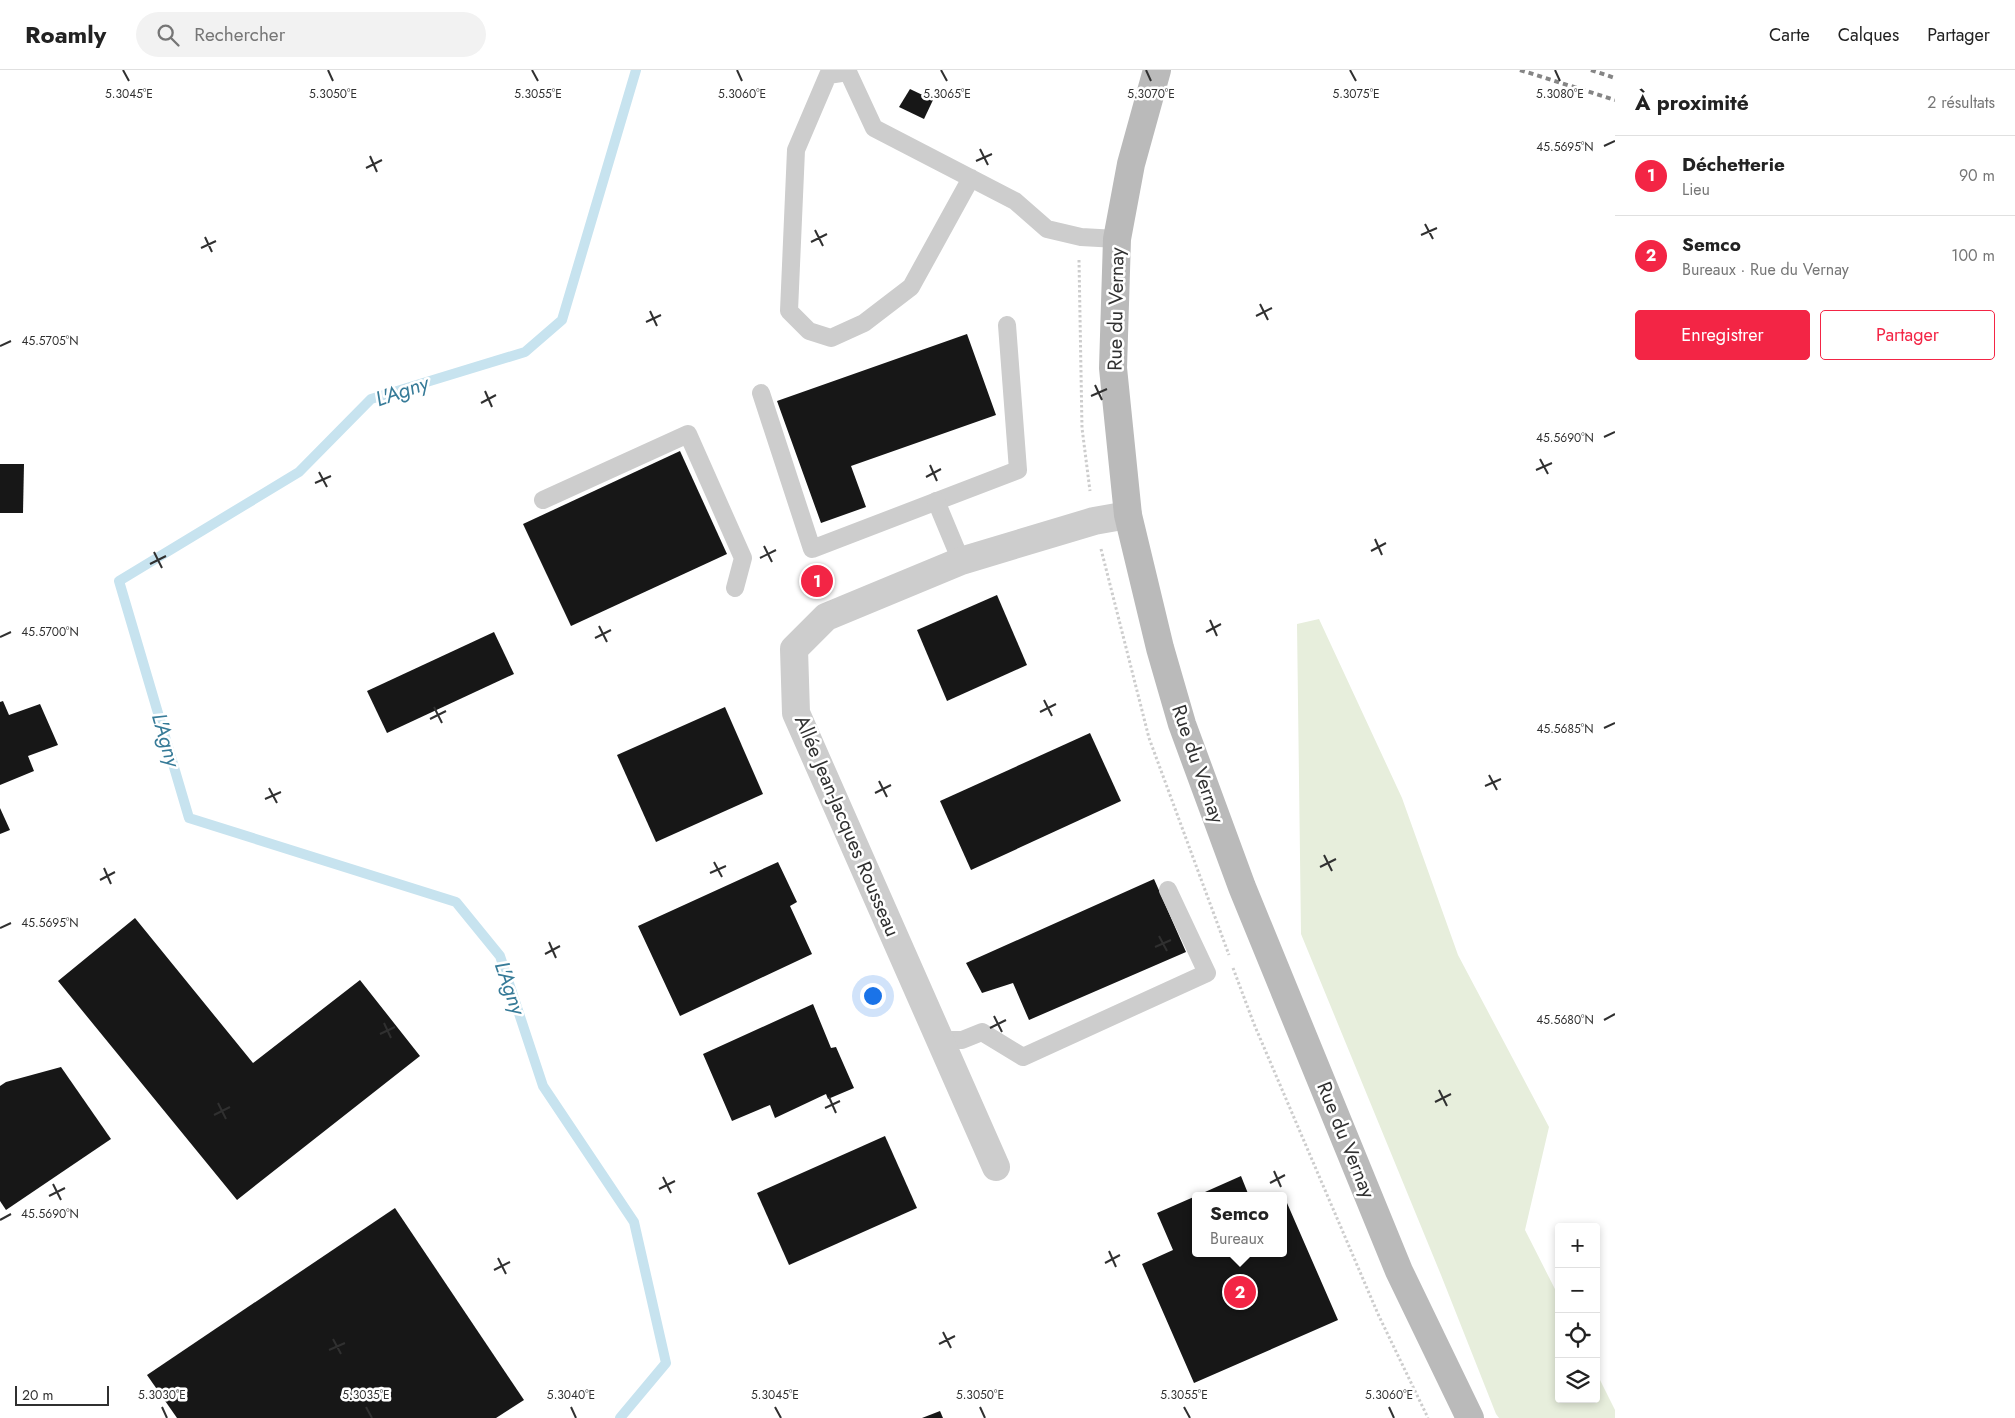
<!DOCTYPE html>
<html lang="fr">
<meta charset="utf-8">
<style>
:root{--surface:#fff;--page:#f2f2f2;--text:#222;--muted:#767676;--line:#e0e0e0;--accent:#f32545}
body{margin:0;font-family:Jost,sans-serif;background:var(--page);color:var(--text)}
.controls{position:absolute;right:15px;bottom:15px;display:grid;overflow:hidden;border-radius:5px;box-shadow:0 2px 8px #0003}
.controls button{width:45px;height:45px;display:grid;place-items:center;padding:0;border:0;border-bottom:1px solid var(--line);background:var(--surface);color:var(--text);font:25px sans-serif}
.scale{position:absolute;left:15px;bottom:12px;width:94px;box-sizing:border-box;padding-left:5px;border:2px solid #303030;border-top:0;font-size:14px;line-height:18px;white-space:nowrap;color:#303030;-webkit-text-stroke:4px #fff;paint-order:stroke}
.you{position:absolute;left:872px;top:925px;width:18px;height:18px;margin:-12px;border:4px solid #fff;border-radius:50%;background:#1a73e8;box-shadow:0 0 0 8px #1a73e833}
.badge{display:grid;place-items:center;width:32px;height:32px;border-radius:50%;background:var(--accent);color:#fff;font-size:16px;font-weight:700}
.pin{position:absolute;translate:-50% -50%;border:2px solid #fff;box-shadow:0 1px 5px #0006}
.popup{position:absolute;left:1192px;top:1122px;width:95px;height:65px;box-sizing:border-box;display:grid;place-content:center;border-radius:5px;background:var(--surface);filter:drop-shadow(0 1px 4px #0005);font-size:16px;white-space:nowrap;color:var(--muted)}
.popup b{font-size:19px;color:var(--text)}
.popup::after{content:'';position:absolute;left:50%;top:100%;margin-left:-10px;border:10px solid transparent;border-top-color:var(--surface)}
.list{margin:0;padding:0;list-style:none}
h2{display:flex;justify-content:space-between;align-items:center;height:65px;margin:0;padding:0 20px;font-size:21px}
h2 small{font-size:16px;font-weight:400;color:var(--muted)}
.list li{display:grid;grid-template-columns:32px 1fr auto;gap:15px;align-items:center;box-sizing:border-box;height:80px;padding:0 20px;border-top:1px solid var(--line)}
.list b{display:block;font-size:19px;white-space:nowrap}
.list p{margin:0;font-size:16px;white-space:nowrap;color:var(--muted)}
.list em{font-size:16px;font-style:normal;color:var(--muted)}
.actions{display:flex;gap:10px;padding:15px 20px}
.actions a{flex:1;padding:11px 0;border:1px solid var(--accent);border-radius:5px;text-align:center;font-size:18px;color:var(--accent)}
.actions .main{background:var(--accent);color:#fff}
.icon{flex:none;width:28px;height:28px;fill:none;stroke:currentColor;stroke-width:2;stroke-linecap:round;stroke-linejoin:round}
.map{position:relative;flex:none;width:1615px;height:1348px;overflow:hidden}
header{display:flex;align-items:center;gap:30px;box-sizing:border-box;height:70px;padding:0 25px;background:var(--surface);border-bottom:1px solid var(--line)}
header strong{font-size:24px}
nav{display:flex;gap:28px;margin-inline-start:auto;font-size:18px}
.search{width:350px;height:45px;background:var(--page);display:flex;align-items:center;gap:12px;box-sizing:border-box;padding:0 18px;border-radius:28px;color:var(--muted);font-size:19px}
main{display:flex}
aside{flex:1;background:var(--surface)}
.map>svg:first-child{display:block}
.green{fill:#e7eedc}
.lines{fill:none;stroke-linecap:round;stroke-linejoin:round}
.stream{stroke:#c7e3ef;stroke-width:10}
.building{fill:#171717}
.path{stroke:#cdcdcd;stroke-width:3;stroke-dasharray:2.5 2.5;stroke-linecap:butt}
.lane{stroke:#cdcdcd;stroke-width:18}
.street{stroke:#cdcdcd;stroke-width:28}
.secondary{stroke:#bababa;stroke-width:28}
.rail{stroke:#858585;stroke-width:4;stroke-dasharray:5 4;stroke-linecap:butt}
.ticks{fill:none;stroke:#303030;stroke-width:2}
.labels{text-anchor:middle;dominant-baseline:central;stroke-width:5;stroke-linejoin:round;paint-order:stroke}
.street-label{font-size:20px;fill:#303030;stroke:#fff}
.water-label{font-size:21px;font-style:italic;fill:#377b98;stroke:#fff}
.ticks-label{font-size:12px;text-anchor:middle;fill:#303030;stroke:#fff;stroke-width:5;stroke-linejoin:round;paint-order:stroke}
</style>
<header>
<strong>Roamly</strong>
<div class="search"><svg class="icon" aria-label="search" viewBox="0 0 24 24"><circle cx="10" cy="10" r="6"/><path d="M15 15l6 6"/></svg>Rechercher</div>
<nav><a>Carte</a><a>Calques</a><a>Partager</a></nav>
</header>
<main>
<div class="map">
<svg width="1615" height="1348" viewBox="0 0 1615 1348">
<rect width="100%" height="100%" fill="#fff"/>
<path class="green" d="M1319 549 1402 728 1458 885 1549 1057 1525 1160 1559 1227V1329H1596V1302L1615 1340V1348H1499L1496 1344 1441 1205 1301 864 1297 554Z"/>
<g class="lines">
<path class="stream" d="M620 1348 666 1293 634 1152 543 1016 500 886 456 832 189 748 119 511 299 402 371 329 525 282 562 250 636 0"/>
</g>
<g class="building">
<path d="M910 19 933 30 924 49 899 37Z"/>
<path d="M967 264 996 345 851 396 866 437 821 453 777 331Z"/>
<path d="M680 381 727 484 571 556 523 454Z"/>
<path d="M0 394H24L23 443H0Z"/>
<path d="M823 502 828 513 811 520 807 509Z"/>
<path d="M997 525 1027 595 947 631 917 560Z"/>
<path d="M494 562 514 604 387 663 367 621Z"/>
<path d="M3 631 9 645 40 634 58 675 28 686 34 701 0 715V632Z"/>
<path d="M725 637 763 724 656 772 617 685Z"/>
<path d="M1090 663 1121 731 971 800 940 731Z"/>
<path d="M0 738 10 760 0 764Z"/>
<path d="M778 792 797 832 790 836 812 884 680 946 638 856Z"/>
<path d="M1154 809 1186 882 1029 950 1013 913 982 923 966 893Z"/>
<path d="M135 848 253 993 360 910 420 986 237 1130 58 911Z"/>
<path d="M813 934 831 978 836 977 854 1018 828 1029 826 1024 775 1048 770 1035 732 1051 703 984Z"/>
<path d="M61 997 111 1069 6 1140 0 1131V1016L6 1012Z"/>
<path d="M885 1066 917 1138 789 1195 757 1123Z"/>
<path d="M1241 1106 1249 1126H1196Z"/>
<path d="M1196 1126V1183H1284V1135L1287 1133 1338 1250 1194 1313 1142 1194 1173 1180 1157 1143Z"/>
<path d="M395 1138 524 1330 496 1348H177L147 1305Z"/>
<path d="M940 1341 943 1348H922Z"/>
</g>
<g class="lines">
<g class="path">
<path d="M1079 190 1082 358 1090 421"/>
<path d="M1101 479 1149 668 1229 885"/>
<path d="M1233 898 1254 954 1378 1244 1428 1348"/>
</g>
<g class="lane">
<path d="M971 108 911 217 864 253 831 268 809 261 789 241 796 80 828 5 848 2 874 58 1015 131 1047 159 1081 167 1117 169"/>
<path d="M761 323 812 479 1018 400 1007 255"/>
<path d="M543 430 688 364 743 488 735 518"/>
<path d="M936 431 961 491"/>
<path d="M940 970H962L982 962 1023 987 1207 903 1168 820"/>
</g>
<path class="street" d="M996 1097 796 643 794 579 826 547 961 491 1094 451 1128 445"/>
<path class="secondary" d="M1157 0 1131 94 1117 169 1113 298 1128 445 1160 578 1182 654 1242 817 1399 1201 1470 1348"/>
<g class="rail">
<path d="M1520 0 1615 30"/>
<path d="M1591 0 1615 8"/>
</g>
</g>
<path class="ticks" d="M123 0 129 11M328 0 333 11M532 0 538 11M737 0 742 11M941 0 947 11M1146 0 1151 11M1350 0 1356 11M1555 0 1560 11M1604 76 1615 71M980 79 988 95M370 86 377 102M976 91 992 84M366 98 382 90M1425 154 1433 169M815 160 823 176M1421 165 1437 158M205 167 212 182M811 172 827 164M201 178 216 171M1260 234 1268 250M650 241 657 256M1256 246 1272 238M646 252 661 245M0 276 11 271M1095 315 1102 330M485 321 492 337M1091 326 1107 319M481 333 496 325M1604 367 1615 362M1540 389 1548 404M930 395 937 411M1536 400 1552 393M319 402 327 417M926 407 941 399M315 413 331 406M1375 469 1382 485M764 476 772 492M1371 481 1386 473M154 482 162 498M760 488 776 480M150 494 166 486M1210 550 1217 566M599 556 607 572M1206 562 1221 554M0 567 11 562M595 568 611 560M1044 630 1052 646M434 637 442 653M1040 642 1056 634M430 649 446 641M1604 658 1615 653M1489 705 1497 720M879 711 887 727M1485 716 1501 709M269 718 277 733M875 723 891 715M265 729 281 722M1324 785 1332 801M714 792 722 807M1320 797 1336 789M104 798 111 814M710 803 726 796M100 810 115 802M0 858 11 853M1159 866 1167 881M549 872 556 888M1155 877 1171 870M545 884 560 876M994 946 1002 962M1604 950 1615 944M384 953 391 968M990 958 1006 950M380 964 395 957M1439 1020 1447 1036M829 1027 836 1043M1435 1032 1451 1024M218 1033 226 1049M825 1038 840 1031M214 1045 230 1037M1274 1101 1281 1117M663 1107 671 1123M1270 1113 1285 1105M53 1114 61 1130M659 1119 675 1111M49 1126 65 1118M0 1150 11 1144M1109 1181 1116 1197M498 1188 506 1204M1105 1193 1120 1185M494 1200 510 1192M943 1262 951 1278M333 1269 341 1284M939 1274 955 1266M329 1280 345 1273M162 1337 167 1348M366 1337 372 1348M571 1337 576 1348M775 1337 781 1348M980 1337 985 1348M1184 1337 1190 1348M1389 1337 1394 1348"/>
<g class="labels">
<g class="street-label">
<text transform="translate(1116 239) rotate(-89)">Rue du Vernay</text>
<text transform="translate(1198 694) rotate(71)">Rue du Vernay</text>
<text transform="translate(847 756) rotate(67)">Allée Jean-Jacques Rousseau</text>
<text transform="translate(1346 1070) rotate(68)">Rue du Vernay</text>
</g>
<g class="water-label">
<text transform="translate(402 321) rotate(-19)">L'Agny</text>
<text transform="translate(166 670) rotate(74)">L'Agny</text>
<text transform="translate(510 918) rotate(71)">L'Agny</text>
</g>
</g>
<g class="ticks-label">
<text x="129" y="28">5.3045°E</text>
<text x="333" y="28">5.3050°E</text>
<text x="538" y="28">5.3055°E</text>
<text x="742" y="28">5.3060°E</text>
<text x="947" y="28">5.3065°E</text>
<text x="1151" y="28">5.3070°E</text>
<text x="1356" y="28">5.3075°E</text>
<text x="1560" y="28">5.3080°E</text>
<text x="1565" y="81">45.5695°N</text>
<text x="50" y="275">45.5705°N</text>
<text x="1565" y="372">45.5690°N</text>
<text x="50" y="566">45.5700°N</text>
<text x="1565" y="663">45.5685°N</text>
<text x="50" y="857">45.5695°N</text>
<text x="1565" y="954">45.5680°N</text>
<text x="50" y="1148">45.5690°N</text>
<text x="162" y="1329">5.3030°E</text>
<text x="366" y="1329">5.3035°E</text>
<text x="571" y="1329">5.3040°E</text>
<text x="775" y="1329">5.3045°E</text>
<text x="980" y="1329">5.3050°E</text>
<text x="1184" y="1329">5.3055°E</text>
<text x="1389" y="1329">5.3060°E</text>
</g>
</svg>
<div class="controls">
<button>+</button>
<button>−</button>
<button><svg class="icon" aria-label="locate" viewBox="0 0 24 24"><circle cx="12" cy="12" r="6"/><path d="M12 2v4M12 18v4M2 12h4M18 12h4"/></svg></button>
<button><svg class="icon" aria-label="layers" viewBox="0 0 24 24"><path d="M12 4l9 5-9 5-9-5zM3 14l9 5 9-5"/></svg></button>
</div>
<div class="scale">20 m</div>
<div class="you"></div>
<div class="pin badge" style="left:817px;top:511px">1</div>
<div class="pin badge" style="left:1240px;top:1222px">2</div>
<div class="popup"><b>Semco</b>Bureaux</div>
</div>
<aside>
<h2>À proximité<small>2 résultats</small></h2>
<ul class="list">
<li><span class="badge">1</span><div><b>Déchetterie</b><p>Lieu</p></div><em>90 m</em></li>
<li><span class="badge">2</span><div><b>Semco</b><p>Bureaux · Rue du Vernay</p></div><em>100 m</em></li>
</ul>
<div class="actions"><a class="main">Enregistrer</a><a>Partager</a></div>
</aside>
</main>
